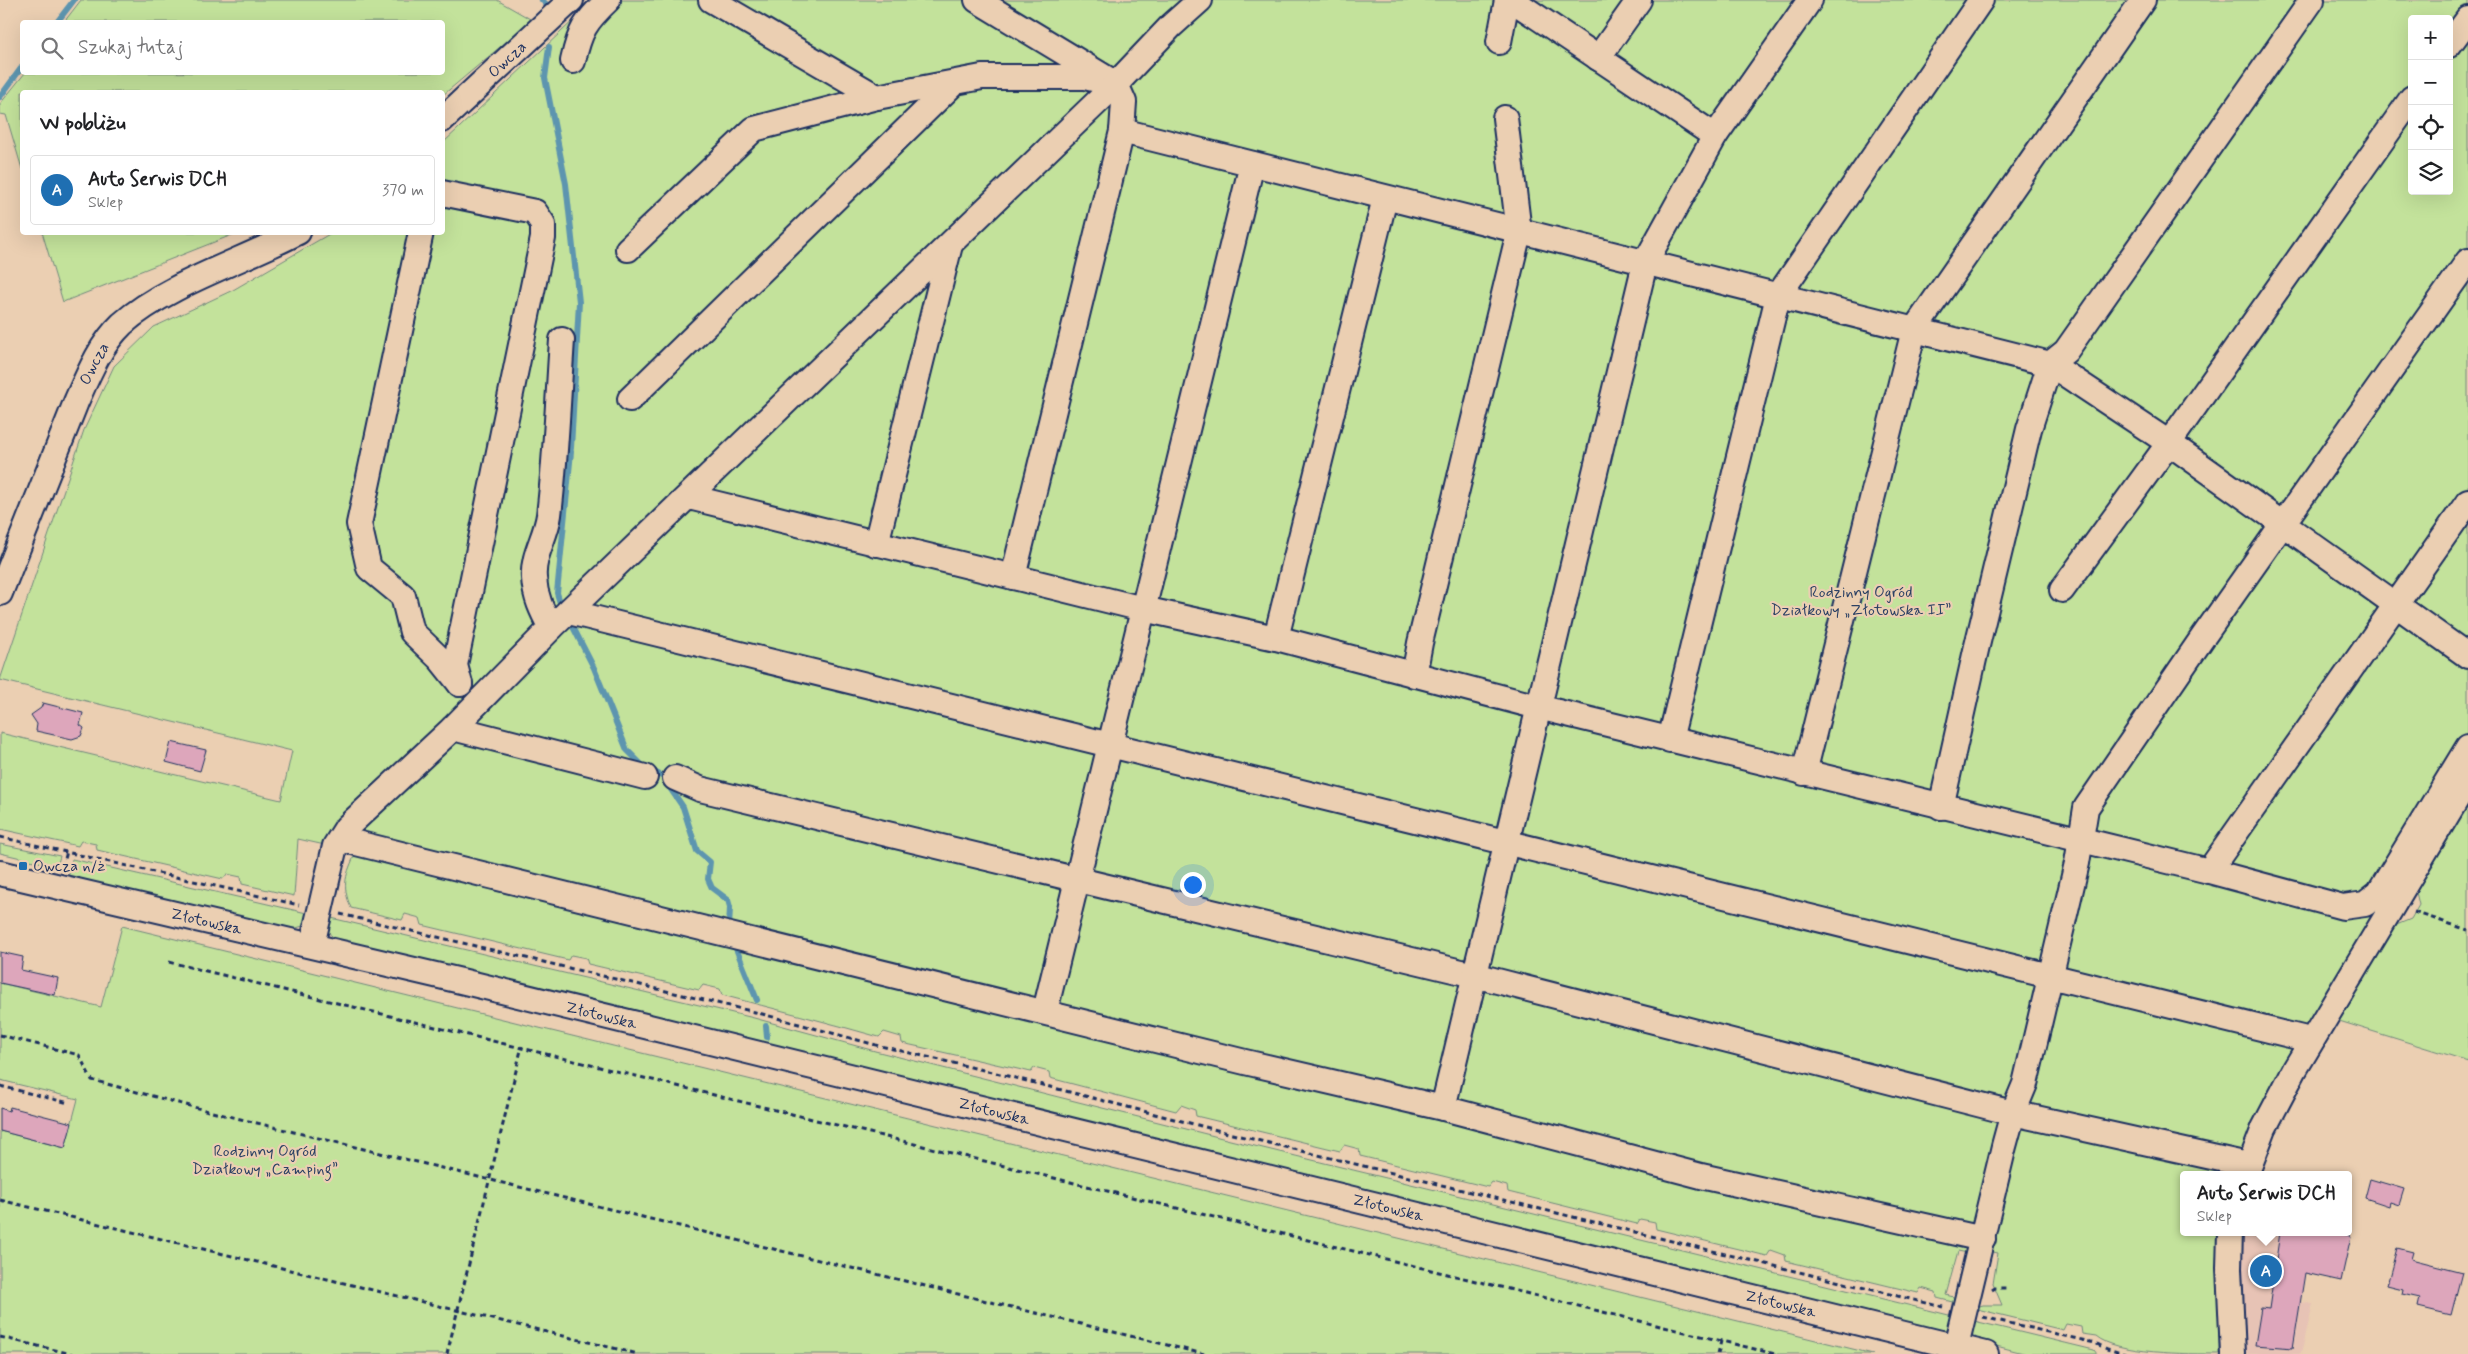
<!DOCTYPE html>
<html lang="pl">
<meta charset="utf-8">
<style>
:root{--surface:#fff;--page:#f2f2f2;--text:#202124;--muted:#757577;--line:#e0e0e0;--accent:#1f6fb2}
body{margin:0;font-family:Mynerve,sans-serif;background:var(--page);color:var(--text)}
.controls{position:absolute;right:15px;top:15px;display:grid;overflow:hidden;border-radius:5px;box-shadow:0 5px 20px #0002}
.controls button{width:45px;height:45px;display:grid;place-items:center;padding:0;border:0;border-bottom:1px solid var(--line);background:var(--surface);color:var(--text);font:25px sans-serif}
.you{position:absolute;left:1192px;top:884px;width:18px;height:18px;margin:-12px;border:4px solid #fff;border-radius:50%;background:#1a73e8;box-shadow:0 0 0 8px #1a73e833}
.badge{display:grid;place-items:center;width:32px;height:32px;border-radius:50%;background:var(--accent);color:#fff;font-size:16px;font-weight:700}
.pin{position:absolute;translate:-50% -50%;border:2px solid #fff;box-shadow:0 1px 5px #0006}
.popup{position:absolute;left:2180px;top:1171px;width:172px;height:65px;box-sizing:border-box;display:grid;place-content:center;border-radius:5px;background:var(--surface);filter:drop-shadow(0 1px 4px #0005);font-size:16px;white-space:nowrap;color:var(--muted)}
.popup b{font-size:19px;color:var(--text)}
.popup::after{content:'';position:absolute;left:50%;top:100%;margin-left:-10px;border:10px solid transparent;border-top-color:var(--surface)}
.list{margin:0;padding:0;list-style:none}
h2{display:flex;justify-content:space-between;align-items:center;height:65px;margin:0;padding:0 20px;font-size:21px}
h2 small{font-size:16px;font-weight:400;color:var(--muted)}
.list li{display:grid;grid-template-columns:32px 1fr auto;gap:15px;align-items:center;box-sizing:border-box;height:70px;margin:0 10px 10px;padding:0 10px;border:1px solid var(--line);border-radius:5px}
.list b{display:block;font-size:19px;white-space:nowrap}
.list p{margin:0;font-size:16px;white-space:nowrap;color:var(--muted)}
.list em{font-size:16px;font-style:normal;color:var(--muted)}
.icon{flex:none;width:28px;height:28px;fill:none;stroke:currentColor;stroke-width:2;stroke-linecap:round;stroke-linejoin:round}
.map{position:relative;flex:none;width:2468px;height:1354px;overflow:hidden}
.search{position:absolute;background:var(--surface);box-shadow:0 5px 20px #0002;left:20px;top:20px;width:425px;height:55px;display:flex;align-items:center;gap:12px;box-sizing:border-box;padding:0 18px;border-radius:5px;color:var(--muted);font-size:19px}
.panel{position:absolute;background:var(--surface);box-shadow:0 5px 20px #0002;left:20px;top:90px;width:425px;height:145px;border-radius:5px}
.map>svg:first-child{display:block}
.built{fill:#e7c3b5}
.green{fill:#c3e29b;stroke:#6f887c;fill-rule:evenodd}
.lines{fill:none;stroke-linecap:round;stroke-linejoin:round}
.stream{stroke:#5d95af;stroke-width:6}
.building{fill:#dda6bb;stroke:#1b2f5e}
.minor-casing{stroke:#1b2f5e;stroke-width:28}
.path{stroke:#1b2f5e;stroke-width:3;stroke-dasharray:5 4;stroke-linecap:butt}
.minor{stroke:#ebcfb2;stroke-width:24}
.poi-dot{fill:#1f6fb2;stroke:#ebcfb2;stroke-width:2}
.labels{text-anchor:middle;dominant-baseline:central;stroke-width:4.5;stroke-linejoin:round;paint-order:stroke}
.street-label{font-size:16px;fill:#1b2f5e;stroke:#ebcfb2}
.park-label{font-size:16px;fill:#2c4164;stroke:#ebcfb2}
.poi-label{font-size:16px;fill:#1b2f5e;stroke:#ebcfb2;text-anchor:start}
</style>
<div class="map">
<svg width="2468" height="1354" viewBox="0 0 2468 1354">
<rect width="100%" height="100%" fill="#ebcfb2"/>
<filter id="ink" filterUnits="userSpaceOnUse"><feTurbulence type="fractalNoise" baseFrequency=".02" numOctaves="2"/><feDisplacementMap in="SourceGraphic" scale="10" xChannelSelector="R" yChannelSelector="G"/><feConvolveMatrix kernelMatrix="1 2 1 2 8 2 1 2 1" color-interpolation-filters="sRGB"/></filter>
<g filter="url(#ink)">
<path class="built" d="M2240 1232H2298L2288 1300 2313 1304 2301 1354H2245Z"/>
<g class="green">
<path d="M81 0H497L532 20 443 95 442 92H22V169L6 115 0 114V104L25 73 442 72V22H64Z"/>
<path d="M595 0H2468V762L2243 1150 2234 1175H2184V1232H2218L2219 1354C2188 1354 2116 1354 2096 1336L2082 1334 2081 1327 2066 1324 2063 1330 1973 1308 1983 1305H2002L1993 1284 1998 1253 1974 1248 1972 1254 1958 1251 1946 1295 1961 1299 1960 1304 1937 1298 1936 1292 1921 1288 1918 1293 1786 1261 1785 1255 1771 1250 1767 1256 1656 1229 1655 1222 1640 1219 1637 1224 1508 1192 1507 1186 1492 1182 1488 1187 1360 1156 1359 1149 1344 1145 1340 1151 1196 1116 1195 1110 1181 1105 1176 1111 1050 1078 1049 1072 1034 1068 1031 1072 902 1043 901 1037 884 1032 879 1037C827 1022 775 1009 722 995L720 989 703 985 699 990 588 964 586 958 571 955 568 960 422 925 420 918 405 914 402 920 351 908C341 884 346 875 356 852L298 839 294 896 242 884 241 877 227 874 223 879 97 850 96 844 81 841 78 846 0 829V733L281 800 292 751 0 680 84 430 114 366 154 327 233 290 331 233 442 232 443 143ZM2412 19H2449V191H2412Z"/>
<path d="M42 232H237V233L63 302Z"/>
<path d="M2468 803V1061L2336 1020 2394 926 2411 919 2419 905 2416 892 2418 886Z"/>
<path d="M0 844 60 856 58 863 55 866 0 853Z"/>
<path d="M72 859 311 914 303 926 289 930 68 878Z"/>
<path d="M327 917 754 1018 875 1051 1230 1140 1957 1317 1949 1328 1936 1332 340 942C329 936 325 929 327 917Z"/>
<path d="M122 926 1873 1354H0V1131L65 1148 78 1099 0 1080V983L101 1007Z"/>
<path d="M1970 1320 2094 1350 2097 1354H2027L1981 1342 1972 1334Z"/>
</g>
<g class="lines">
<g class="stream">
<path d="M542 0 546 4"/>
<path d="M57 22 74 0"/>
<path d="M549 47 545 78 566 184 579 302 571 448"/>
<path d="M0 97 22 67"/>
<path d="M561 606 557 593 571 452"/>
<path d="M572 625 594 668 627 750 644 767 662 776"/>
<path d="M668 785 683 807 697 851 710 862 708 879 712 888 728 900 730 907 729 928"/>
<path d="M735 946 757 1000"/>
<path d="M766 1026 767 1037"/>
</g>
</g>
<g class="building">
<path d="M43 703 83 713 80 725 84 728 81 736 72 739 36 731 37 724 31 715 41 708Z"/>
<path d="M171 742 206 750 200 771 166 762Z"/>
<path d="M0 952 23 957 21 970 58 978 55 995 0 983Z"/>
<path d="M10 1107 72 1123 65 1148 0 1131V1108L9 1111Z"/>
<path d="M2370 1179 2404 1189 2399 1205 2390 1202 2389 1206 2365 1198Z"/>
<path d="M2280 1232H2333L2351 1236 2341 1281 2305 1273 2293 1348 2255 1345 2261 1308 2269 1309Z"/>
<path d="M2397 1248 2413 1252 2411 1259 2462 1272 2451 1315 2418 1307 2420 1298 2402 1294 2403 1289 2387 1285Z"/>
</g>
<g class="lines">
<defs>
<g id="minor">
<path d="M711 0 877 97"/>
<path d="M977 0 1116 84 1124 102 1122 131 1013 577"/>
<path d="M1512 0 1715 136"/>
<path d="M1499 42 1507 0"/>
<path d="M2449 45 2468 19"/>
<path d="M1598 58 1639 0"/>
<path d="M573 61C580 30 585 22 608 0"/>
<path id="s1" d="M442 120 571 0"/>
<path d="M1122 131 2050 364 2169 443 2468 656"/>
<path d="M442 193 535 212 543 224V238L455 665 460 684"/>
<path d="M421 232 359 524 369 568 403 596 412 632 440 659 460 684"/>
<path d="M628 249 754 129 877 97 982 77H1085L1102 81"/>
<path d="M630 399 953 84"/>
<path d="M689 497 1143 609 1276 638 1538 707 2209 871 2343 907 2365 904 2379 893 2468 747"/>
<path d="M876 544 950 245"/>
<path d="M2062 590 2169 443 2412 98"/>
<path id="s2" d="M0 593 76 402C88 375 100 345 122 324 165 285 245 260 298 232"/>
<path d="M569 612 2302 1038"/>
<path d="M551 628C542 611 535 597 534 578 532 556 546 537 549 515 556 457 558 398 562 340"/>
<path d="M1276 638 1385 198"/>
<path d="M1414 675 1420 643 1519 232 1505 118"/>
<path d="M453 728 645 777"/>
<path d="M1670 740 1778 296 1981 0"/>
<path d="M1804 773 1914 330 2143 0"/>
<path d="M675 778 700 789 1474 975 2013 1113 2239 1163"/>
<path d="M1941 807 1976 650 2029 429 2050 364 2066 351 2312 0"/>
<path d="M340 839 1245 1062 1443 1108 1701 1176 1983 1239"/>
<path d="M2209 871 2468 502"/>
<path id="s3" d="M0 873 461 981 1986 1354"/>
<path d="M312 945 335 846 347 827 453 728 551 628 1116 84 1171 26 1200 0"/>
<path d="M1045 1011 1252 164"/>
<path d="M1443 1108 1645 263 1715 136 1810 0"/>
<path d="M2246 1175 2264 1128 2295 1069 2468 780"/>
<path d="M2230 1232 2229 1268 2233 1354"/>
<path d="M1956 1346 2004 1146 2013 1113 2025 1084 2077 863 2086 808 2203 637 2468 261"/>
</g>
</defs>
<use href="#minor" class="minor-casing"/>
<g class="path">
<path d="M0 837 299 905"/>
<path d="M63 867 67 851"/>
<path d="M2414 912 2468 930"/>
<path d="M340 914 755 1012 876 1045 996 1073 1232 1134 1943 1307"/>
<path d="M169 962 1775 1354"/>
<path d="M0 1035 79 1055 92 1080 216 1113 1204 1354"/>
<path d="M0 1086 69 1103"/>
<path d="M0 1200 638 1354"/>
<path d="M1992 1290 1995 1288H2006"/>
<path d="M1983 1317 2095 1343 2107 1349 2125 1354"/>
<path d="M0 1337 72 1354"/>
<path d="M447 1354 522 1046"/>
<path d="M1718 1354 1721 1341"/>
</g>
<use href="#minor" class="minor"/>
</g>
</g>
<rect class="poi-dot" x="18" y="861" width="10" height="10" rx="2.5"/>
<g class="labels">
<g class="street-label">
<text stroke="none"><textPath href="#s1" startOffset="89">Owcza</textPath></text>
<text stroke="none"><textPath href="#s2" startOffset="248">Owcza</textPath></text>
<text stroke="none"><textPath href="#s3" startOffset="212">Złotowska</textPath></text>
<text stroke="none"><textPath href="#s3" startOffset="618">Złotowska</textPath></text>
<text stroke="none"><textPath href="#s3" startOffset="1022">Złotowska</textPath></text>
<text stroke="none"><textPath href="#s3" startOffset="1428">Złotowska</textPath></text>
<text stroke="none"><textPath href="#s3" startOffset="1832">Złotowska</textPath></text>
</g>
<g class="park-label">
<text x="1861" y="592">Rodzinny Ogród<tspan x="1861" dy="18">Działkowy „Złotowska II”</tspan></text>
<text x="265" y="1151">Rodzinny Ogród<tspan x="265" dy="18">Działkowy „Camping”</tspan></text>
</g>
<g class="poi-label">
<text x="33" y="866">Owcza n/ż</text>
</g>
</g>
</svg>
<div class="controls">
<button>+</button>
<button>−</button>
<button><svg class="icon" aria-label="locate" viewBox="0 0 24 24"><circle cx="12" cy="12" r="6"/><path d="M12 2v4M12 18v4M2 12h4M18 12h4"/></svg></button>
<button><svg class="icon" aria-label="layers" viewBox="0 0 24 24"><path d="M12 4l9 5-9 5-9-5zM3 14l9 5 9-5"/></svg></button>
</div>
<div class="you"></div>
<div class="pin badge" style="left:2266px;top:1271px">A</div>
<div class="popup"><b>Auto Serwis DCH</b>Sklep</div>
<div class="search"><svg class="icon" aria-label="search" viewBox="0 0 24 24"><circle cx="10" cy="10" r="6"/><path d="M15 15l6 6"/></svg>Szukaj tutaj</div>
<section class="panel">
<h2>W pobliżu<small></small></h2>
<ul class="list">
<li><span class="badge">A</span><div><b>Auto Serwis DCH</b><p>Sklep</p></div><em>370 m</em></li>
</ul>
</section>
</div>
